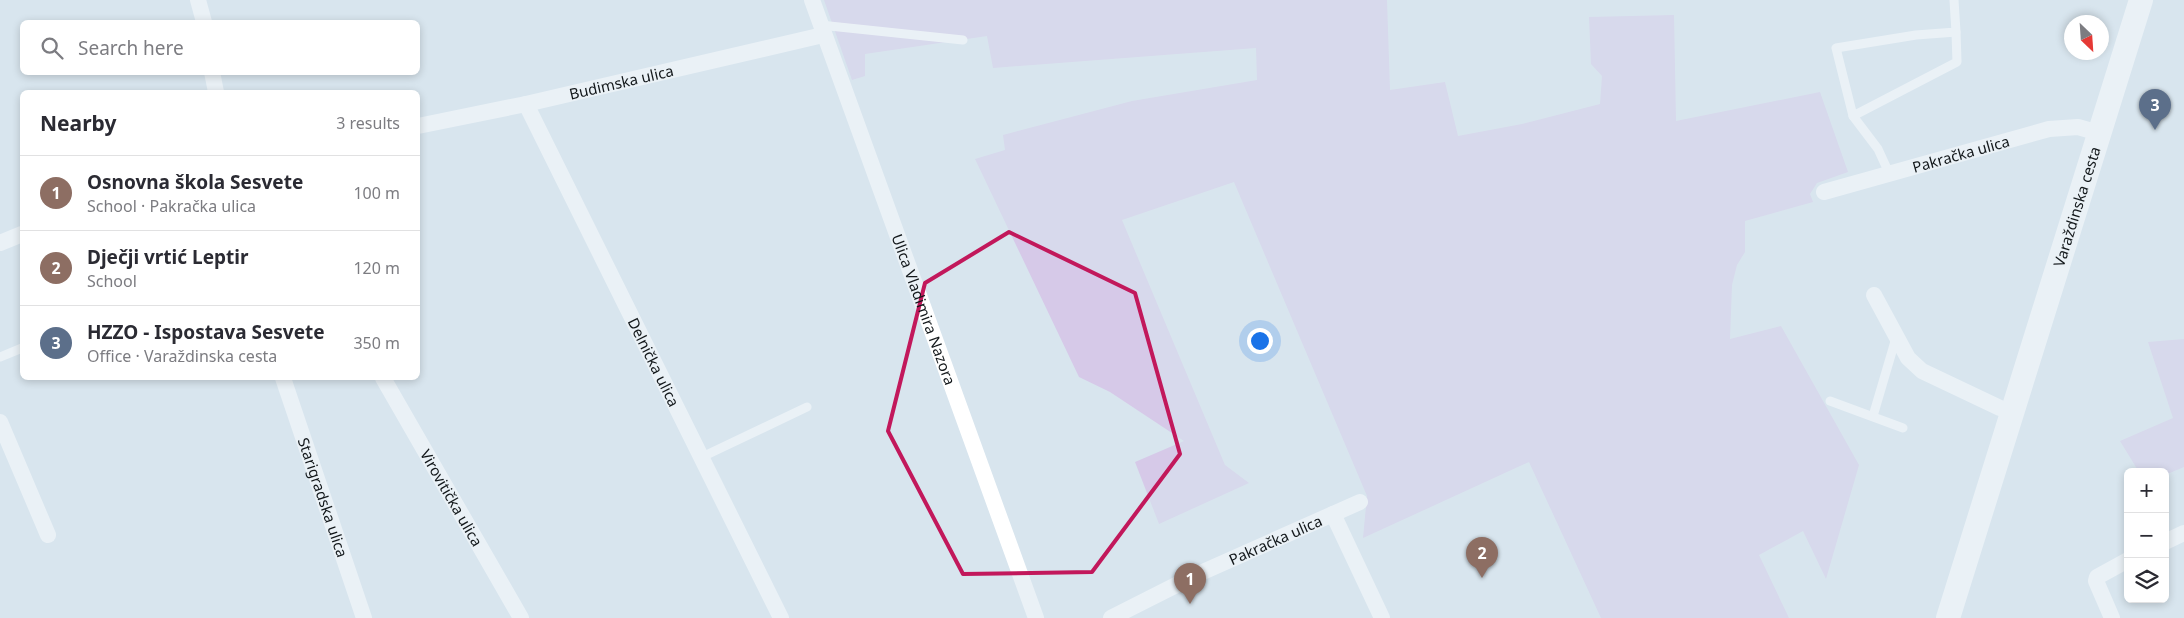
<!DOCTYPE html>
<meta charset="utf-8">
<style>
:root{--surface:#fff;--page:#f7f7f7;--text:#2b2b33;--muted:#7c7c81;--line:#e1e1e2;--accent:#7c3aed}
body{margin:0;font-family:"Noto Sans",sans-serif;background:var(--page);color:var(--text)}
.controls{position:absolute;right:15px;bottom:15px;display:grid;overflow:hidden;border-radius:8px;box-shadow:0 2px 8px #0003}
.controls button{width:45px;height:45px;display:grid;place-items:center;padding:0;border:0;border-bottom:1px solid var(--line);background:var(--surface);color:var(--text);font:25px sans-serif}
.compass{position:absolute;left:2064px;top:15px;width:45px;height:45px;border-radius:50%;background:var(--surface);box-shadow:0 2px 8px #0003;rotate:155deg}
.you{position:absolute;left:1259px;top:340px;width:18px;height:18px;margin:-12px;border:4px solid #fff;border-radius:50%;background:#1a73e8;box-shadow:0 0 0 8px #1a73e833}
.badge{display:grid;place-items:center;width:32px;height:32px;border-radius:50%;background:var(--accent);color:#fff;font-size:16px;font-weight:700}
.pin{position:absolute;translate:-50% -41px;filter:drop-shadow(0 1px 2px #0008)}
.pin::after{content:'';position:absolute;top:26px;width:18px;height:15px;background:inherit;clip-path:polygon(0 0,100% 0,50% 100%)}
.list{margin:0;padding:0;list-style:none}
h2{display:flex;justify-content:space-between;align-items:center;height:65px;margin:0;padding:0 20px;font-size:21px}
h2 small{font-size:16px;font-weight:400;color:var(--muted)}
.list li{display:grid;grid-template-columns:32px 1fr auto;gap:15px;align-items:center;box-sizing:border-box;height:75px;padding:0 20px;border-top:1px solid var(--line)}
.list b{display:block;font-size:19px;white-space:nowrap}
.list p{margin:0;font-size:16px;white-space:nowrap;color:var(--muted)}
.list em{font-size:16px;font-style:normal;color:var(--muted)}
.icon{flex:none;width:28px;height:28px;fill:none;stroke:currentColor;stroke-width:2;stroke-linecap:round;stroke-linejoin:round}
.map{position:relative;flex:none;width:2184px;height:618px;overflow:hidden}
.search{position:absolute;background:var(--surface);box-shadow:0 2px 8px #0003;left:20px;top:20px;width:400px;height:55px;display:flex;align-items:center;gap:12px;box-sizing:border-box;padding:0 18px;border-radius:8px;color:var(--muted);font-size:19px}
.panel{position:absolute;background:var(--surface);box-shadow:0 2px 8px #0003;left:20px;top:90px;width:400px;height:290px;border-radius:8px}
.map>svg:first-child{display:block}
.green{fill:#d6c9e8}
.lines{fill:none;stroke-linecap:round;stroke-linejoin:round}
.service{stroke:#fff;stroke-width:9}
.minor{stroke:#fff;stroke-width:16}
.secondary{stroke:#fff;stroke-width:24}
.marked{fill:none;stroke:#c2185b;stroke-width:4;stroke-linejoin:round}
.labels{text-anchor:middle;dominant-baseline:central;stroke-width:4;stroke-linejoin:round;paint-order:stroke}
.street-label{font-size:15px;fill:#12171a;stroke:#d8e5ee}
</style>
<div class="map">
<svg width="2184" height="618" viewBox="0 0 2184 618">
<rect width="100%" height="100%" fill="#d8e5ee"/>
<g class="green">
<path d="M824 0H1387L1390 90 1445 82 1458 136 1522 124 1600 104 1602 76 1591 64 1589 17 1674 15 1676 121 1820 92 1848 172 1817 183 1810 194 1813 202 1745 221V252L1737 265 1732 285 1730 339 1781 326 1859 465 1826 579 1803 531 1759 555 1789 618H1601L1529 462 1363 538 1367 496 1234 182 1122 220 1225 465 1249 483 1159 524 1135 462 1184 441 1110 392 1079 377 975 159 1005 150 1003 135 1132 101 1257 80 1256 48 993 68 987 36 865 54V76L852 80Z"/>
<path d="M2184 339V467L2165 475V472H2139L2120 441 2173 418 2148 342Z"/>
</g>
<g class="lines">
<g class="service">
<path d="M820 25 963 40"/>
<path d="M1853 116 1957 62 1956 32"/>
<path d="M1889 173 1878 149 1853 116 1836 48 1916 35 1956 32 1954 0"/>
<path d="M0 357 22 348"/>
<path d="M1830 401 1903 428"/>
<path d="M1873 416 1896 338"/>
<path d="M702 457 807 407"/>
</g>
<g class="minor">
<path d="M198 0 204 22"/>
<path id="s1" d="M812 0 1036 618"/>
<path d="M212 72 216 92"/>
<path id="s2" d="M526 104 781 618"/>
<path id="s3" d="M418 126 526 104 823 35"/>
<path id="s4" d="M1824 192 2049 129 2078 127 2099 133"/>
<path d="M0 243 22 234"/>
<path d="M1874 295 1908 358 1922 371 2000 408 2012 412"/>
<path id="s5" d="M283 378 364 618"/>
<path id="s6" d="M383 378 521 618"/>
<path d="M0 422 48 535"/>
<path d="M1333 514 1382 618"/>
<path d="M2165 542 2184 533"/>
<path id="s7" d="M1111 618 1196 575 1360 502"/>
<path d="M2112 618 2096 581 2097 577 2128 560"/>
</g>
<path class="secondary" id="s8" d="M1948 618 2141 0"/>
</g>
<path d="M0 0H2184V618H0ZM1009 232 1135 293 1180 454 1092 572 963 574 888 431 925 283Z" fill="#d8e5ee" fill-opacity=".55" fill-rule="evenodd"/>
<path class="marked" d="M1009 232 1135 293 1180 454 1092 572 963 574 888 431 925 283Z"/>
<g class="labels">
<g class="street-label">
<text stroke="none"><textPath href="#s3" startOffset="208">Budimska ulica</textPath></text>
<text stroke="none"><textPath href="#s4" startOffset="142">Pakračka ulica</textPath></text>
<text stroke="none"><textPath href="#s8" startOffset="431">Varaždinska cesta</textPath></text>
<text stroke="none"><textPath href="#s1" startOffset="329">Ulica Vladimira Nazora</textPath></text>
<text stroke="none"><textPath href="#s2" startOffset="288">Delnička ulica</textPath></text>
<text stroke="none"><textPath href="#s5" startOffset="126">Starigradska ulica</textPath></text>
<text stroke="none"><textPath href="#s6" startOffset="138">Virovitička ulica</textPath></text>
<text stroke="none"><textPath href="#s7" startOffset="182">Pakračka ulica</textPath></text>
</g>
</g>
</svg>
<div class="controls">
<button>+</button>
<button>−</button>
<button><svg class="icon" aria-label="layers" viewBox="0 0 24 24"><path d="M12 4l9 5-9 5-9-5zM3 14l9 5 9-5"/></svg></button>
</div>
<svg class="compass" viewBox="-18 -18 36 36"><path d="M0-13l5 13h-10z" fill="#e53935"/><path d="M0 13l5-13h-10z" fill="#7c7c81"/></svg>
<div class="you"></div>
<div class="pin badge" style="left:1190px;top:604px;background:#8d6e63">1</div>
<div class="pin badge" style="left:1482px;top:578px;background:#8d6e63">2</div>
<div class="pin badge" style="left:2155px;top:130px;background:#5c6f8a">3</div>
<div class="search"><svg class="icon" aria-label="search" viewBox="0 0 24 24"><circle cx="10" cy="10" r="6"/><path d="M15 15l6 6"/></svg>Search here</div>
<section class="panel">
<h2>Nearby<small>3 results</small></h2>
<ul class="list">
<li><span class="badge" style="background:#8d6e63">1</span><div><b>Osnovna škola Sesvete</b><p>School · Pakračka ulica</p></div><em>100 m</em></li>
<li><span class="badge" style="background:#8d6e63">2</span><div><b>Dječji vrtić Leptir</b><p>School</p></div><em>120 m</em></li>
<li><span class="badge" style="background:#5c6f8a">3</span><div><b>HZZO - Ispostava Sesvete</b><p>Office · Varaždinska cesta</p></div><em>350 m</em></li>
</ul>
</section>
</div>
